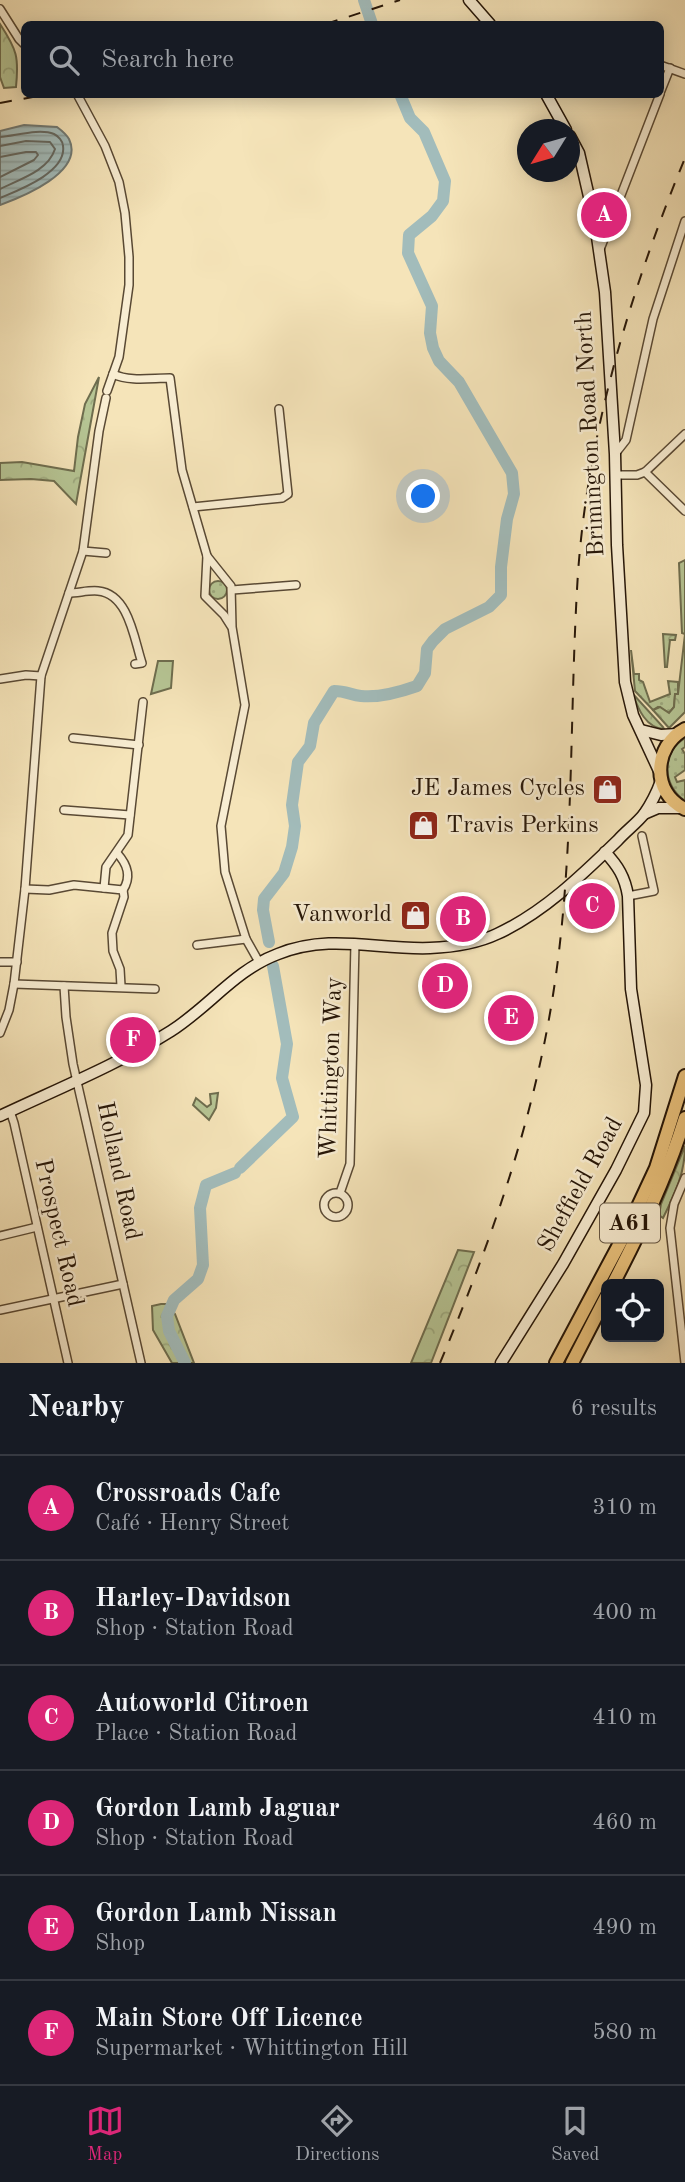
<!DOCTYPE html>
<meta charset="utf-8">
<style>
:root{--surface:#171b24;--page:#20242c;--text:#f1f3f6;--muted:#9ea1a6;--line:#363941;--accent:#db2777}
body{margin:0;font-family:"Old Standard TT",serif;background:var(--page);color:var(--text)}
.controls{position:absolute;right:21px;bottom:21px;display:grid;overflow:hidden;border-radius:10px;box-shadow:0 4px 18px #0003}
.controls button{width:63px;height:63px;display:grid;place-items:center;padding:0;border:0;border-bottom:2px solid var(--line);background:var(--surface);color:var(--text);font:35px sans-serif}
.compass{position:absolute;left:517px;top:119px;width:63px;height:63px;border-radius:50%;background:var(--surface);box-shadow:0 4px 18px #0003;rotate:233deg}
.you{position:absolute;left:424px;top:497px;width:24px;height:24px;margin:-18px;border:5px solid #fff;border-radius:50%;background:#1a73e8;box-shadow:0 0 0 10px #1a73e833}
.badge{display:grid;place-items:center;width:46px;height:46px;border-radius:50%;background:var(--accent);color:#fff;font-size:23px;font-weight:700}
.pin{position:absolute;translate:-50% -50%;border:4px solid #fff;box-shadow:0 2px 7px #0006}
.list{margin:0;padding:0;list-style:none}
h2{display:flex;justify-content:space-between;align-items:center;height:91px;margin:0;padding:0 28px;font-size:30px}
h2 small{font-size:23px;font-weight:400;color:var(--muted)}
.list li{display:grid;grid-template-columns:46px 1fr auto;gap:21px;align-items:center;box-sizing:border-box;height:105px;padding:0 28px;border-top:2px solid var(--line)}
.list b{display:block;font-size:26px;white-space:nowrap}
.list p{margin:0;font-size:23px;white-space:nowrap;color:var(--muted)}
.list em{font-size:23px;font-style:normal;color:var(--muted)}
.icon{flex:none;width:38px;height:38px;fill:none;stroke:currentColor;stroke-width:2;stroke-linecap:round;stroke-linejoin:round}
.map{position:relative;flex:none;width:685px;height:1363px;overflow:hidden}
.search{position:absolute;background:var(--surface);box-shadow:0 4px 18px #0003;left:21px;right:21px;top:21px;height:77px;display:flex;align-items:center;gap:18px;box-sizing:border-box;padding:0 24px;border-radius:10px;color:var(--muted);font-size:26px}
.sheet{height:721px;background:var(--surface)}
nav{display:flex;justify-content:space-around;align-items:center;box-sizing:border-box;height:98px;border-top:2px solid var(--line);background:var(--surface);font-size:19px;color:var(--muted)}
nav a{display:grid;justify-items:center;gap:4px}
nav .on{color:var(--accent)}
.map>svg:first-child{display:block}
.grass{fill:url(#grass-dots);stroke:#6e6d4e;stroke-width:2}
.forest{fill:url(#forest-crowns);stroke:#6e6d4e;stroke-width:2}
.green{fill:#b6c594;stroke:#6e6d4e;stroke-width:2}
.water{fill:url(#water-rules);stroke:#707973;stroke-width:2}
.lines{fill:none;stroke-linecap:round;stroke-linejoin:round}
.shore{stroke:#646861;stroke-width:2}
.river{stroke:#a2bcbb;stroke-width:12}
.street-casing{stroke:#594934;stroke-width:10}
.secondary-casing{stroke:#251507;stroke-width:13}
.highway-casing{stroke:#251507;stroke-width:16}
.street{stroke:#f8edd2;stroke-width:7}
.secondary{stroke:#f8edd2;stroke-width:10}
.highway{stroke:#eac27c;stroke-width:12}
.rail{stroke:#251507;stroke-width:2;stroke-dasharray:12 12;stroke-linecap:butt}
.labels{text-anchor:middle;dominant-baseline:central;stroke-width:5;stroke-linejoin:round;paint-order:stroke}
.shield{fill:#f8edd2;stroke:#645644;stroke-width:2}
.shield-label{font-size:23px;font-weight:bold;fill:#251507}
.street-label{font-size:24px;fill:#251507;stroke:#f8edd2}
.poi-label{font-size:24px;fill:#251507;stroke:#f8edd2;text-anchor:end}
</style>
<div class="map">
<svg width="685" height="1363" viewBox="0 0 685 1363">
<defs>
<pattern id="grass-dots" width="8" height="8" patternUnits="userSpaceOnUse" patternTransform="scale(1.75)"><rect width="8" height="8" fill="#b6c594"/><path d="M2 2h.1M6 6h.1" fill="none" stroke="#9ca87e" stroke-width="1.8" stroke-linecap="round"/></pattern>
<pattern id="forest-crowns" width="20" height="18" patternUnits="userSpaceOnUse" patternTransform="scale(1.75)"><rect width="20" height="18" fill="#b6c594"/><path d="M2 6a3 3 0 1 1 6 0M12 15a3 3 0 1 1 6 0" fill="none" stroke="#9ca87e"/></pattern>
<pattern id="water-rules" width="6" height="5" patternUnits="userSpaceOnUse" patternTransform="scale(1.75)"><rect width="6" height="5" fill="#a2bcbb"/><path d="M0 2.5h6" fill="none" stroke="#8ba19f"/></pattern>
</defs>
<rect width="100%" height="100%" fill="#f5e4b9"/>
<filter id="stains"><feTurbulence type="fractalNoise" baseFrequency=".00286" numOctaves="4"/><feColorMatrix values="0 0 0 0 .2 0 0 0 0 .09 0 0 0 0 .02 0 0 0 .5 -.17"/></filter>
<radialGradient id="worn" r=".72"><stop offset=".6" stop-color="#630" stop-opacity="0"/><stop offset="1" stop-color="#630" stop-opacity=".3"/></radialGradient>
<g class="grass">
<circle cx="218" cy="590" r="9"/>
<path d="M631 650 634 674H639V680L643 682 650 702 670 694 668 681 678 682V694L675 695 674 707 669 713 658 707 653 710 635 691Z"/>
<path d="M685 738V747L682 749 685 754V770L675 777 677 782 685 780V801C662 785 661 753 685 738Z"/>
</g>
<g class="forest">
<path d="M0 24C17 50 19 57 16 87L4 88 0 77Z"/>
<path d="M99 377 76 504 54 481 31 479 0 480V463L22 462 74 471 78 437 85 404Z"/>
<path d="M685 560V712L669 728 653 710 660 707 669 713 674 707 675 694H678L685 634 682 633 679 563Z"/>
<path d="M663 634 676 635 675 640H670L667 667H665Z"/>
<path d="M633 694 663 727 664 729C646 728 638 709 633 694Z"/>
<path d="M218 1093 216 1108 209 1120 193 1105 196 1098 207 1107 211 1104 210 1094Z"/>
<path d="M685 1146C685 1173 675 1194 663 1218L659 1215 661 1204Z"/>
<path d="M458 1250 474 1252 431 1363H411Z"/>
<path d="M161 1304H166L175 1314 194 1363H172L153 1330 152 1306Z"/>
</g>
<path class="green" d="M158 661H173L171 688 151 694Z"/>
<path class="water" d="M24 125 57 127C61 130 66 134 69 139 85 172 22 197 0 205V131Z"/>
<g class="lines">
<g class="shore">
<path d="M0 137C15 136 39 128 54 134 58 136 63 141 63 146 67 172 19 190 0 198"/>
<path d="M0 146 26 141 50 142 55 149C48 171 20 179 0 189"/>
<path d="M0 157 26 152H36L38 155 34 160 0 177"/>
</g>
<g class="river">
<path d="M364 0 372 24"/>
<path d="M269 942 263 910 264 899 284 873 292 847 295 826 292 805 298 762 310 746 314 723 334 691C346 691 351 695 361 696 379 698 400 692 417 686L425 673 427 649 433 641 445 629 489 607 501 595V567L507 519 514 494 512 473 459 382 439 361 433 348 430 333 432 306 408 253 409 235 432 216 443 201 445 181 424 132 410 118 400 94"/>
<path d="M240 1168 293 1117 282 1078 287 1044 273 966"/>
<path d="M185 1363 169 1331 167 1316 174 1300 198 1279 203 1265 200 1208 206 1185 235 1173"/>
</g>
<defs>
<g id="street">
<path d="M0 9 19 39 24 44"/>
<path d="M660 65 685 74"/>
<path d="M660 93 670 68"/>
<path d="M77 94 105 146 119 182 125 213 129 257V285L119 357 107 391"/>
<path d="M599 252 660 94"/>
<path d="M113 374C130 382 151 378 170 378L182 470 207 556 205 596 224 615 231 626"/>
<path d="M615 454 626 440 653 319 685 221"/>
<path d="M645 472 685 511"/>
<path d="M616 475H637L645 472 685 434"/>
<path d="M193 507 282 498 288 494 279 409"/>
<path d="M83 551 106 553"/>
<path d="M207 556 231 586 232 627 245 705 221 826 225 872 246 939 259 962"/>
<path d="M232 590 296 585"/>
<path d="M69 593C78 593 89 590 98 591 129 594 134 639 142 663L135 664"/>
<path d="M0 679 26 675 41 676"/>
<path d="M73 738 139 745"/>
<path d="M64 810 130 815"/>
<path d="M117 853C127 864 132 876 123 890"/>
<path d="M104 888 106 867 128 835 143 702"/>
<path d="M25 889 49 890 74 885 123 890 124 897 112 933 113 951 120 969 121 986"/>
<path d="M628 896 654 891 642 836"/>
<path d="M197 945 246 939"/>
<path d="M0 962H17"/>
<path d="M14 984 155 989"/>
<path d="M64 986 66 1017 73 1064 141 1363"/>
<path d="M0 1033 9 1010 14 984 25 889 41 676 83 551 99 431 106 398"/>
<path d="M10 1111 14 1123 68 1363"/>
<circle cx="336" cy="1205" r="12"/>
<path d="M340 1193 350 1164 355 943"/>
<path d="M0 1236 37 1227"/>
<path d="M0 1310 123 1284"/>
<path d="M685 1363 670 1228 674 1204 685 1178"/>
</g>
<g id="secondary">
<path d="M469 0 490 24"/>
<path d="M546 94 566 130"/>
<path d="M570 136 579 153 595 223 605 292 615 454 617 545 625 682 633 715 659 771"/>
<path d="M641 730 661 735 677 734"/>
<path d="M644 814 658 808H681"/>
<path d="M0 1116C57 1089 117 1065 171 1031 209 1007 235 970 278 954 331 933 376 950 430 948 453 947 476 944 497 934 543 913 582 875 618 840 626 831 637 823 644 814 651 804 657 792 661 781"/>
<path d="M501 1363 563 1264 616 1170 644 1113 646 1085 631 989 628 896C625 877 618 866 605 852"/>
</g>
<g id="highway">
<path d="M685 729C653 746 651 793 685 809"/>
<path d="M613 1284C641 1230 667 1176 685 1118"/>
<path d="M556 1363 628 1228 656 1168 685 1076"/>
<path d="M572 1363 606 1297"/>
</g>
</defs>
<use href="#street" class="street-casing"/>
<use href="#secondary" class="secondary-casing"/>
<use href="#highway" class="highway-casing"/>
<use href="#street" class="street"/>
<use href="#secondary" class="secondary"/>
<use href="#highway" class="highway"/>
<g class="rail">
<path d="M326 24 400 0"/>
<path d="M0 103 49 94"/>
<path d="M440 1363C490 1244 533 1123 553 995 575 855 569 713 578 573 588 431 631 289 685 158"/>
</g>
</g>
<defs>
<symbol id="shop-square" viewBox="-11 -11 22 22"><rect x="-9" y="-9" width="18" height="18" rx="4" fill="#8f2418" stroke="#f8edd2"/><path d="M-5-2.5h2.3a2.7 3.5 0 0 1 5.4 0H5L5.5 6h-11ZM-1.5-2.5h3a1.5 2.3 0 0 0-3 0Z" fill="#fff"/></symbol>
</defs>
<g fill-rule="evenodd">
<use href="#shop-square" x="590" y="772" width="35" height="35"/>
<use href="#shop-square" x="406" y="808" width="35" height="35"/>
<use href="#shop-square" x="398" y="898" width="35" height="35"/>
</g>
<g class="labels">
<rect class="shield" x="600" y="1203.5" width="60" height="39" rx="5"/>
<g class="shield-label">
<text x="630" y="1223">A61</text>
</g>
<g class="street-label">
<text transform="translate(591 434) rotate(-93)">Brimington Road North</text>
<text transform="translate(332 1068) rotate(-88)">Whittington Way</text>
<text transform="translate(118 1171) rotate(78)">Holland Road</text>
<text transform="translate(581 1185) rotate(-61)">Sheffield Road</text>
<text transform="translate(58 1233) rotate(77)">Prospect Road</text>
</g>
<g class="poi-label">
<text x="585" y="789">JE James Cycles</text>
<text x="446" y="826" text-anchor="start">Travis Perkins</text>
<text x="392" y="915">Vanworld</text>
</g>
</g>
<rect width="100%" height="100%" filter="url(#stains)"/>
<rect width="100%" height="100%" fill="url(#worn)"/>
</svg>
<div class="controls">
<button><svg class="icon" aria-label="locate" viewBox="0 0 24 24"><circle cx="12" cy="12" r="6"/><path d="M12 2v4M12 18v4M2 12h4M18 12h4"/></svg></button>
</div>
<svg class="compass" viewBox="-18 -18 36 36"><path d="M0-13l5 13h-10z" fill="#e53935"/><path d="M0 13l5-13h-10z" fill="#9ea1a6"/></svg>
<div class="you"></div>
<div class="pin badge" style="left:604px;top:215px">A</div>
<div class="pin badge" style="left:463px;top:919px">B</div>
<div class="pin badge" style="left:592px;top:906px">C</div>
<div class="pin badge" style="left:445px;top:986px">D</div>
<div class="pin badge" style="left:511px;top:1018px">E</div>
<div class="pin badge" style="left:133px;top:1040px">F</div>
<div class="search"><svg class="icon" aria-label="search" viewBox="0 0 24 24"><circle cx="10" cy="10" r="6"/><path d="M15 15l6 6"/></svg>Search here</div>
</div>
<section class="sheet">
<h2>Nearby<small>6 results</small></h2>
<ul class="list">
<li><span class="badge">A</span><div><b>Crossroads Cafe</b><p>Café · Henry Street</p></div><em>310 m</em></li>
<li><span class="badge">B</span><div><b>Harley-Davidson</b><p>Shop · Station Road</p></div><em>400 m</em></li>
<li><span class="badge">C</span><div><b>Autoworld Citroen</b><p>Place · Station Road</p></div><em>410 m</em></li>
<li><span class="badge">D</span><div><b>Gordon Lamb Jaguar</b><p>Shop · Station Road</p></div><em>460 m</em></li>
<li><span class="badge">E</span><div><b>Gordon Lamb Nissan</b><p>Shop</p></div><em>490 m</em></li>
<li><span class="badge">F</span><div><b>Main Store Off Licence</b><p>Supermarket · Whittington Hill</p></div><em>580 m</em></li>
</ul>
</section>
<nav>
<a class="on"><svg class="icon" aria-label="map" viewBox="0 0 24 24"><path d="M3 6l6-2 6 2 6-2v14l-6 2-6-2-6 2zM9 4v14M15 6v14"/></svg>Map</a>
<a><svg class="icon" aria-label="directions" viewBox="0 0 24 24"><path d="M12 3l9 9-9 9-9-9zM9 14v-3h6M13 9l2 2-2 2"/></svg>Directions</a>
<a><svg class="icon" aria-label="saved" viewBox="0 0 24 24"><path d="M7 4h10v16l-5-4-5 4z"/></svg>Saved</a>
</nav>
